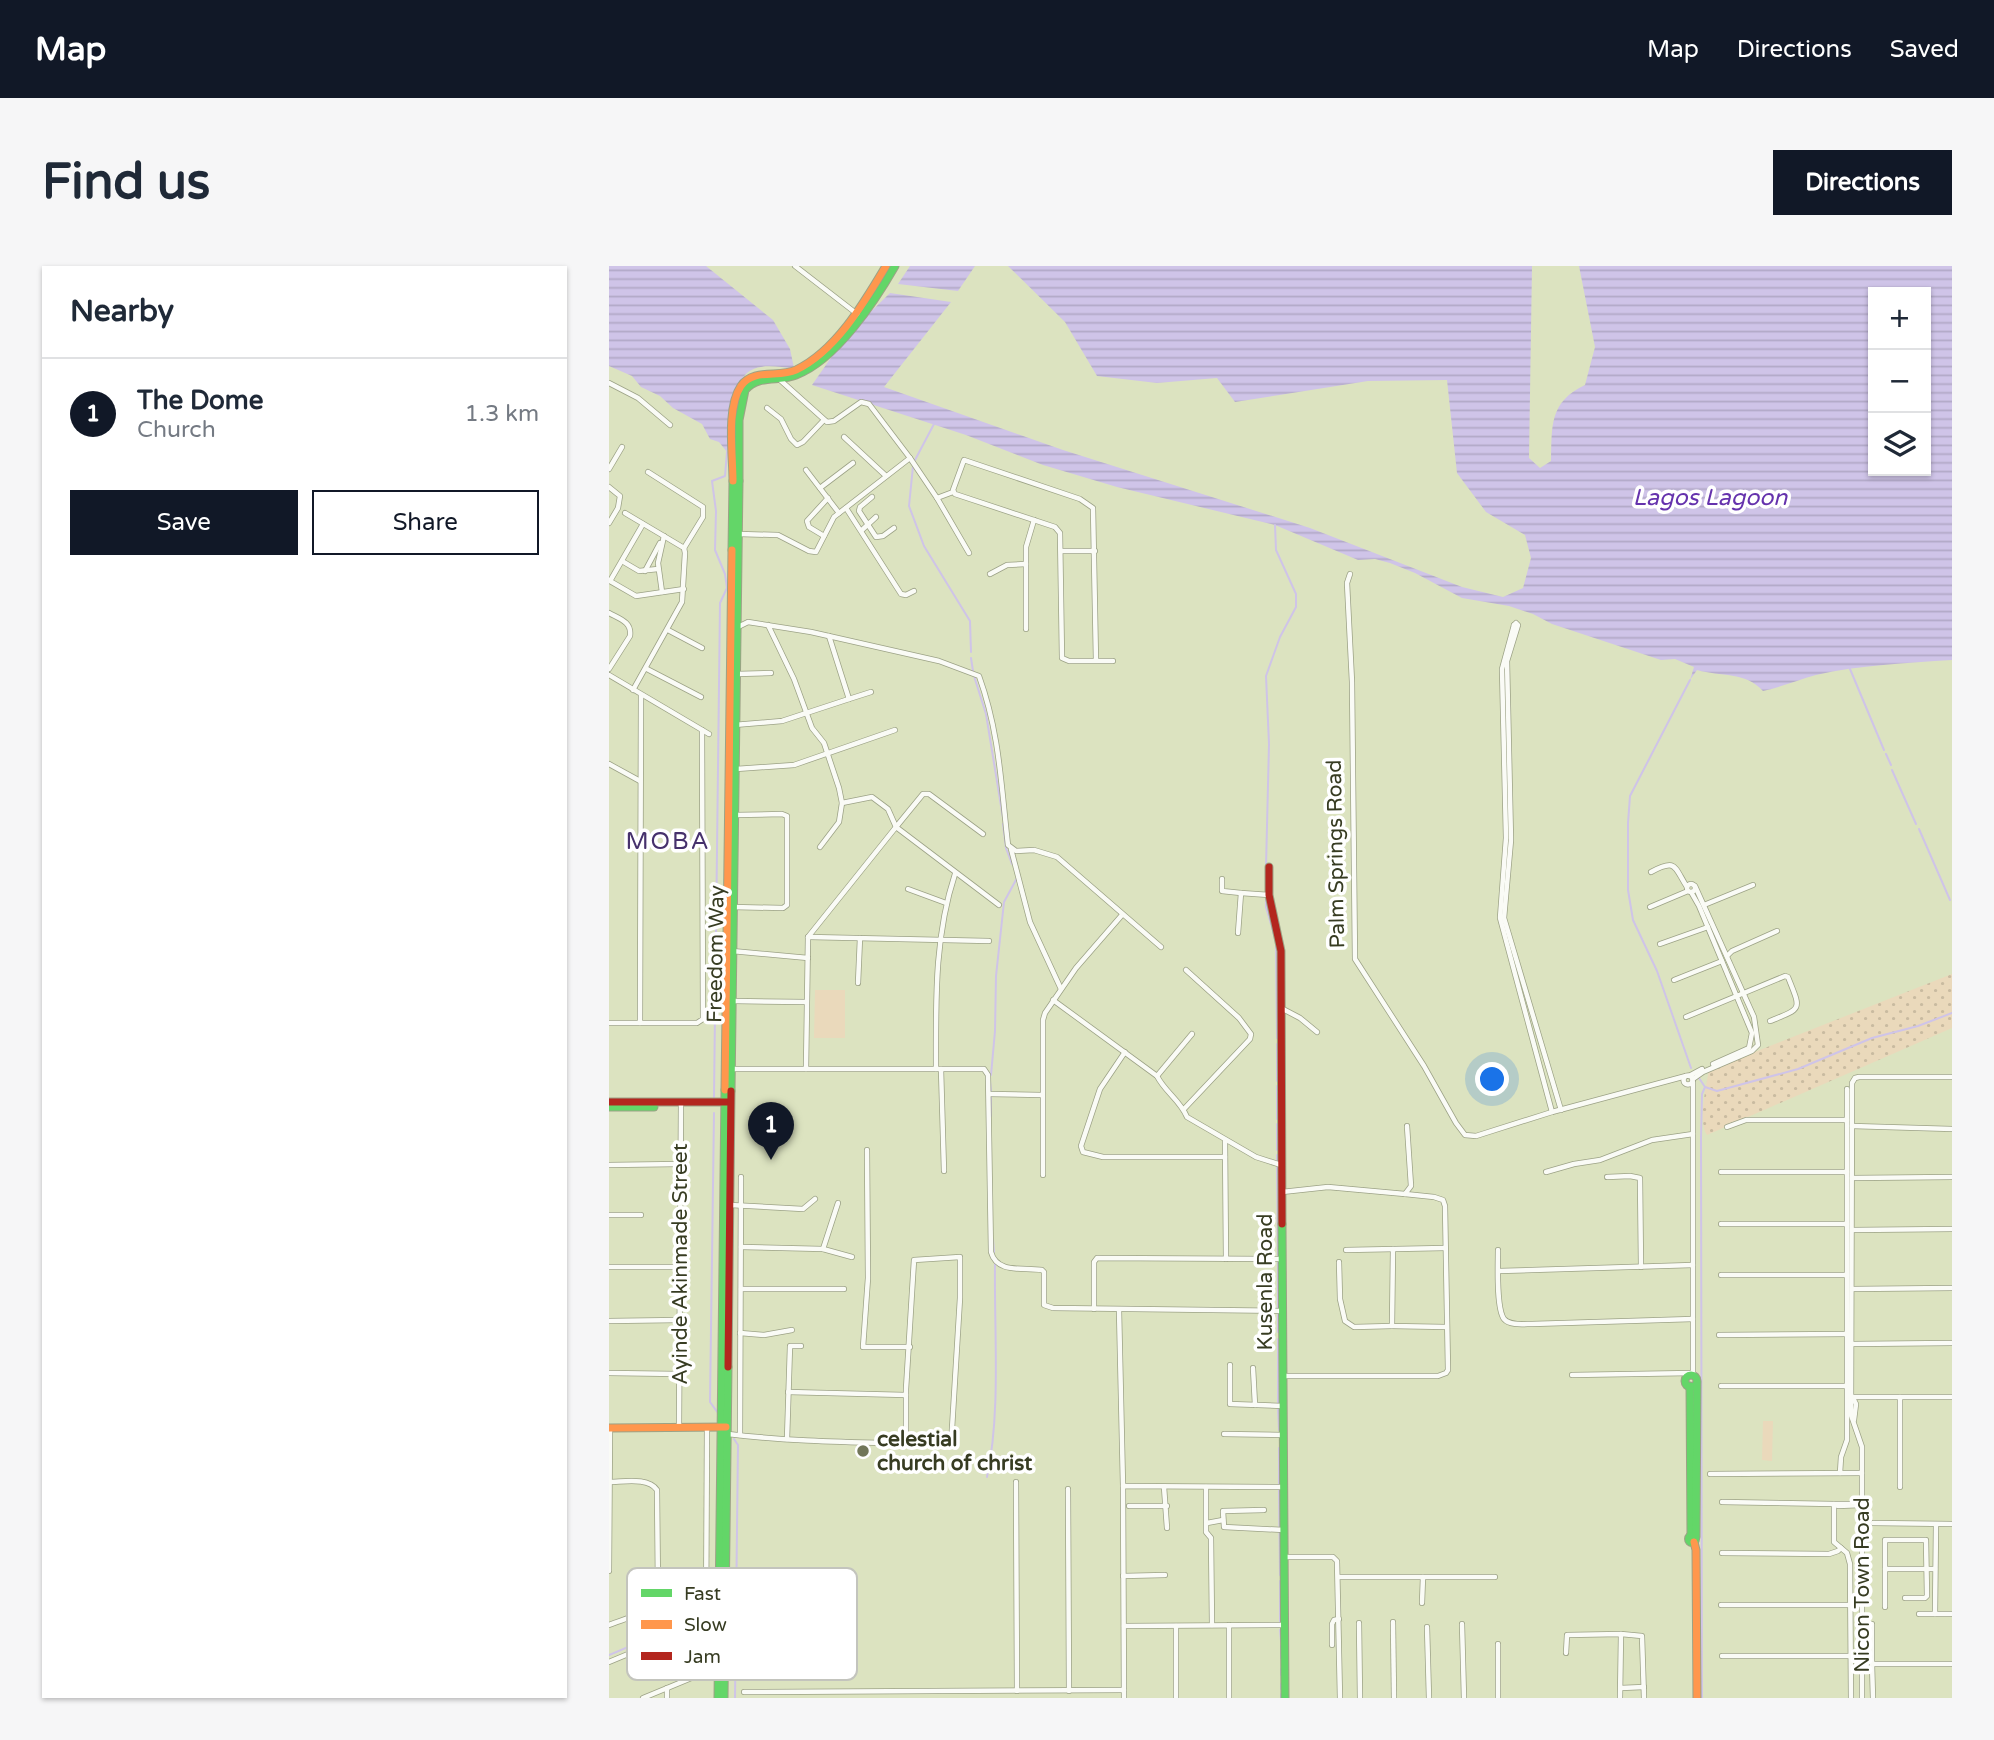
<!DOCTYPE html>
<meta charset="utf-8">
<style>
:root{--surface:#fff;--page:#f6f6f7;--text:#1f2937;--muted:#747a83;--line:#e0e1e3;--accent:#111827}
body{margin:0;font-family:"Varela Round",sans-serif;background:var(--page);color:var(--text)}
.controls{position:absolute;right:21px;top:21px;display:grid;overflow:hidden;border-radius:0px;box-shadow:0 2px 5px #0004}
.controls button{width:63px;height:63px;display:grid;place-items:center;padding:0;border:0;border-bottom:2px solid var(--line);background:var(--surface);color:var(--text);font:35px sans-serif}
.you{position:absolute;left:884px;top:814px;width:24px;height:24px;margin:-18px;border:5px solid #fff;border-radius:50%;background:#1a73e8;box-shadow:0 0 0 10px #1a73e833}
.badge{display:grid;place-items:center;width:46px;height:46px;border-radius:50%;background:var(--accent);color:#fff;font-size:23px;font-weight:700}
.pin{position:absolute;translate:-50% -58px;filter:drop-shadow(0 2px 4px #0008)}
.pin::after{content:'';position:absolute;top:37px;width:24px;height:21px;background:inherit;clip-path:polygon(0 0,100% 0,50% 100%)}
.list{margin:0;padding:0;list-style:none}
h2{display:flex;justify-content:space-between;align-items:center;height:91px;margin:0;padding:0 28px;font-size:30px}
h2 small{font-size:23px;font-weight:400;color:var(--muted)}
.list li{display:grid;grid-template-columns:46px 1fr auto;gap:21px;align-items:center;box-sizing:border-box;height:112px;padding:0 28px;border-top:2px solid var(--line)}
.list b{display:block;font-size:26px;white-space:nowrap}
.list p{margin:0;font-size:23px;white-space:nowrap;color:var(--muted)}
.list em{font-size:23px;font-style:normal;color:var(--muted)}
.actions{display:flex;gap:14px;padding:21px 28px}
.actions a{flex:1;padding:16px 0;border:2px solid var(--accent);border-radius:0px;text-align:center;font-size:24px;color:var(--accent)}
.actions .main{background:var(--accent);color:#fff}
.icon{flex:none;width:38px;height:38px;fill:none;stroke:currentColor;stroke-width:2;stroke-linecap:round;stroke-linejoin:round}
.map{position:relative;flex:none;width:1343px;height:1432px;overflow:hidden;border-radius:0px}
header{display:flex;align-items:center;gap:42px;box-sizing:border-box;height:98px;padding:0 35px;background:var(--accent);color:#fff}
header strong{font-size:33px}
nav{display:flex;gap:38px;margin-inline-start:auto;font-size:24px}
.intro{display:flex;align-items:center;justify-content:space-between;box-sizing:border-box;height:168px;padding:0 42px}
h1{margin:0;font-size:49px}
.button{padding:18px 32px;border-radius:0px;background:var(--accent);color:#fff;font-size:24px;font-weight:700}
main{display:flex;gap:42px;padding:0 42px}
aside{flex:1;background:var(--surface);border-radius:0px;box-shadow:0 2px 5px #0004}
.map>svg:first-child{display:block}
.grass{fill:url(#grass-dots)}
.pitch{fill:#ead9bb}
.water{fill:url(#water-rules);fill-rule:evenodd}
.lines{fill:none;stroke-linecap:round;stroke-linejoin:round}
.stream{stroke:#cfc4e8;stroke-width:2}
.street-casing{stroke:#9ca286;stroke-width:6}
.fast-casing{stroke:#9ca286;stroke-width:9}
.slow-casing{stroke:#9ca286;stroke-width:9}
.jam-casing{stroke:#9ca286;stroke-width:9}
.street{stroke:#fafbf6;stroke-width:4.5}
.fast{stroke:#63d668;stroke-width:7}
.slow{stroke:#ff974d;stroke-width:7}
.jam{stroke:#b3261e;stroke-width:7}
.poi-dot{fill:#717659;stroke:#fff;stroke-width:2.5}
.labels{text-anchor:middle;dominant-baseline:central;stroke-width:7;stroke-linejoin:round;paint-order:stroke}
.street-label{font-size:21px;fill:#373c22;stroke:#fff}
.poi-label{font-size:21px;font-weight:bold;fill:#373c22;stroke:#fff;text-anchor:start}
.water-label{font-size:23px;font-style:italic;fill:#6532ad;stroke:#fff}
.quarter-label{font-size:24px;letter-spacing:2px;fill:#46316c;stroke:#fff}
.key{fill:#fff;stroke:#c3c4bd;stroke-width:2}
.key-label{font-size:19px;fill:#373c22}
</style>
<header>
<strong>Map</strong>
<nav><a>Map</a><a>Directions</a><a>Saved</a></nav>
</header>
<div class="intro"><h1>Find us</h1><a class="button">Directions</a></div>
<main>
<aside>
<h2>Nearby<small></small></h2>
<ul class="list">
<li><span class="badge">1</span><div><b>The Dome</b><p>Church</p></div><em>1.3 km</em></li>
</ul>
<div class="actions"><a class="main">Save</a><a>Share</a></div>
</aside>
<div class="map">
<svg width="1343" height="1432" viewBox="0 0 1343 1432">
<defs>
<pattern id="grass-dots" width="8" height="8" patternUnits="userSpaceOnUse" patternTransform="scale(1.75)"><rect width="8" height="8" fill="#ead9bb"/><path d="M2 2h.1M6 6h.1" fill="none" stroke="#c9bba0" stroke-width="1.8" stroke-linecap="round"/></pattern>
<pattern id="water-rules" width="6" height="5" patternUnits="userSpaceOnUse" patternTransform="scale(1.75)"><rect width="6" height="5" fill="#cfc4e8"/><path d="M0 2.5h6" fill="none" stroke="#b2a9c7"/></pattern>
</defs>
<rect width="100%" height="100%" fill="#dce3c0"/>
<path class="grass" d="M1343 708V762L1098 869C1089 857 1097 819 1100 804Z"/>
<g class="pitch">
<path d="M206 724H236V772H205Z"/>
<path d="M1154 1155H1164L1163 1195 1153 1194Z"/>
</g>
<g class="water">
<path d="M0 0H97L164 54 181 83 185 102C175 102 162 99 152 101 116 106 128 162 118 186L110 176 101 173 93 158 64 142 51 130 32 121 23 110 0 100Z"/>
<path d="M301 0H366L349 25 289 18Z"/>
<path d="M399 0H923L920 192 931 202 942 195C943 160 940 136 976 119L986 81 970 0H1343V394C1297 397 1251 399 1207 409 1189 414 1172 421 1154 425 1136 405 1112 411 1088 404L1081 414 1085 401 1066 393 1052 394 943 358 924 348 900 340 853 332 806 307 781 297 766 293 749 294 666 259 508 221 434 199 357 169 203 119 237 70 281 27 342 36 275 121 454 184 701 262 853 321 894 331 914 322 922 292 916 269 877 246 848 207 838 114 759 115 626 136 608 112 548 117 488 110 456 56ZM1264 26H1317V205H1264Z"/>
</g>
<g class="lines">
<g class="stream">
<path d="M306 194 325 158"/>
<path d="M304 200 300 240 315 280 361 355 362 386"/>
<path d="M362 392 364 405"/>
<path d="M1241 403 1275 484"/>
<path d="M365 410 377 448 394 552"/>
<path d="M1081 414 1021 530 1019 557V624L1024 654 1048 705 1082 802"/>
<path d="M1277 488 1282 499"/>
<path d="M1283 504 1307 558"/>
<path d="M394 558 397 582 403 598"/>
<path d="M1310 563 1341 634"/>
<path d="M657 601 660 478 657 410 671 371 687 341V328L667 284 666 259"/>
<path d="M657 631V641L667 675 668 772"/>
<path d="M668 778V815"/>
<path d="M382 809 386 765 387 710 395 636 408 612"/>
<path d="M1090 812 1096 821 1093 828 1092 872 1093 1432"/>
<path d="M381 815 382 825"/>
<path d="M668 820V853"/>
<path d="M1096 821 1108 825 1189 803 1263 772 1309 760 1343 747"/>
<path d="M105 831 111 337 118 322 116 308 106 284 107 245 103 215 116 210 118 186"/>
<path d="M382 831V850"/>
<path d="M105 847 101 1136 109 1147"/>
<path d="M668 858V884"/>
<path d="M668 889V895"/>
<path d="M668 901 669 990"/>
<path d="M384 974 385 986"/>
<path d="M669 996V1042"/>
<path d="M669 1048V1066"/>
<path d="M669 1073V1138"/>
<path d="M669 1143 670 1164"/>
<path d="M125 1173 129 1179 126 1432"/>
<path d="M670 1182V1218"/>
<path d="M378 1211C392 1146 385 1065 386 998"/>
<path d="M670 1224 671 1309"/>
<path d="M671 1315V1356"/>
<path d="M671 1364 672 1375"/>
<path d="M672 1380V1392"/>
<path d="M0 1389 78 1356H93"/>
<path d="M672 1403V1409"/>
<path d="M672 1423V1418"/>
<path d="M672 1432V1428"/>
</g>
<defs>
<g id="street">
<path d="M186 0 252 51"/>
<path d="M170 113 218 156 225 155 252 136 260 138 301 192"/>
<path d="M0 117 29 132 61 159"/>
<path d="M158 142 172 153 182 173 188 179 194 176 215 154"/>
<path d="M235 171 277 210"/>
<path d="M0 203 13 181"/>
<path d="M197 204 230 247"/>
<path d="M39 206 94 241V251L75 282"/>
<path d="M0 221 11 230 9 242 0 257"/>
<path d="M211 222 244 197"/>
<path d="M263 231 251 241 250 245 267 271 274 270 285 262"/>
<path d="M328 232 360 287"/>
<path d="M237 242 292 328 297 329 305 325"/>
<path d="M16 247 75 282 76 287 73 336 24 424"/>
<path d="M253 264 267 251"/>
<path d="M130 268 169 269 200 285 207 286 225 251 301 192 328 232 344 226"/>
<path d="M215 270 200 261 198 255 219 232"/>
<path d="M452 285H486"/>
<path d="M13 295 30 305 49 303"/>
<path d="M36 305 51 277"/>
<path d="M381 308 398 299 417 298"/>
<path d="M741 308 738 317 743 416 746 693 815 800 847 857 856 869 867 870 943 846 1077 810"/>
<path d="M1 315 27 330 75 323"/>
<path d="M1 315 34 258"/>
<path d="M53 326 49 297 55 270"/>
<path d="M0 347C11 353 23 356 21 370L0 403"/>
<path d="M159 359 185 413 203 462 215 477 230 522 233 537 230 556 211 581"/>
<path d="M905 359 907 357 909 359 898 395 902 574 895 652 952 844"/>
<path d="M905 359 893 403 897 572 891 652 943 846"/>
<path d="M129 361 139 356 202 366 330 395 370 410C391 468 392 520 399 579L407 585 425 584 448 591 552 681"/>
<path d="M417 363V281L425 254"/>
<path d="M59 364 93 382"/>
<path d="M487 395 484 242 471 233 355 194 344 224 346 228 446 261 451 267 453 392 460 395H504"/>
<path d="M38 403 92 431"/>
<path d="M128 408 162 407"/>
<path d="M0 409 100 468"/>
<path d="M240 433 262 426"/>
<path d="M125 459 173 455 240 433 220 370"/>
<path d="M0 498 31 515"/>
<path d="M127 503 185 499 286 464"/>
<path d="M233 537 263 531 279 543 287 561 314 528H320L374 568"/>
<path d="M402 583 421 656 452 723"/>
<path d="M1042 606C1068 592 1065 601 1078 621"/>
<path d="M613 613V625L632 627"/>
<circle cx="1082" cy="622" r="4"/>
<path d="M299 623 337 637"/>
<path d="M1082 626 1090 640 1143 767 1140 782 1104 798"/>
<path d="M1095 639 1144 619"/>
<path d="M123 641 174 642 178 639V550L173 548 126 549"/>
<path d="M1041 641 1079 625"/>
<path d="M629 667 632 627 660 629"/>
<path d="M199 671 287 561 390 639"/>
<path d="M200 671 380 675"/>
<path d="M1051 678 1099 661"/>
<path d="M123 685 199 692"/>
<path d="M1118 690 1123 685 1168 665"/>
<path d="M1065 714 1113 695"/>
<path d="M249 717 251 672"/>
<path d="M444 734 548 810C556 826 571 834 578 851L647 891 672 899"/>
<path d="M125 735 197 736"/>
<path d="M672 742 691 752 708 766"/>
<path d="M1077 751 1176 710 1179 711C1192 744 1194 742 1161 755"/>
<path d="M0 757H88L94 753 93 464"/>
<path d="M31 757 32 429"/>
<path d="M516 786 491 823 472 880 474 886 494 891H616"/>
<path d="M123 803H375L379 809 382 986C388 1008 414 1001 433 1004L435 1006V1039L444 1042 673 1045"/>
<path d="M197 803 199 671"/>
<path d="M327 803C327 736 325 672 346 608"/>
<path d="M332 803 335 905"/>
<circle cx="1079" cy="814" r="4.5"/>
<path d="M548 810 583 768"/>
<path d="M1080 810 1093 803"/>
<path d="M1084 813 1094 806 1143 785 1149 779 1145 751 1086 620"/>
<path d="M1084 816V1109"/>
<path d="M380 828 432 829"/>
<path d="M575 843 641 773 642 768 630 752 577 704"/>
<path d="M1243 860 1343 863"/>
<path d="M1118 861 1137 854H1238"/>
<path d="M616 875 617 993"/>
<path d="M258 884 259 1012 254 1081H301"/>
<path d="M0 899 71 898"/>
<path d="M937 906 965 898 991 894 1043 874 1084 868"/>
<path d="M1112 906H1238"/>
<path d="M434 909V754L436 747 467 702 513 649"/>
<path d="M998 911 1021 910 1031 912 1032 1001"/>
<path d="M1243 912 1343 911"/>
<path d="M673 926 719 921 796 928 802 920 798 860"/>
<path d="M121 939 194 943 206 933"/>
<path d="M0 949H32"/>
<path d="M1112 958H1238"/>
<path d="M1243 964 1343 963"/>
<path d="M132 981 214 983 243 991"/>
<path d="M214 983 229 937"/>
<path d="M784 983 783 1060 837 1061"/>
<path d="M737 984 836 982"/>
<path d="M889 984C889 998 887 1042 895 1053 901 1060 915 1058 923 1058L1084 1053"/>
<path d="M730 996 731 1033 736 1055 745 1061 783 1060"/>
<path d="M0 1001H71"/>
<path d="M890 1005 1084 999"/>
<path d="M1112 1009H1238"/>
<path d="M132 1023H235"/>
<path d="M1243 1023 1343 1022"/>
<path d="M485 1043V996L488 992 673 993"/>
<path d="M510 1044 514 1220"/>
<path d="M0 1055 71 1054"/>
<path d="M131 1067 155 1069 183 1064"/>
<path d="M1110 1069 1238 1068"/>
<path d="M1244 1078 1343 1077"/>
<path d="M621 1099V1138L674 1140"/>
<path d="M644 1102 646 1139"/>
<path d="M0 1107 70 1108"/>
<path d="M963 1109 1084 1107"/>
<path d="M674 1110H829L837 1107 839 1104 836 940 834 934 825 931 796 928"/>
<path d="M1112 1120H1238"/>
<path d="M179 1126 297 1129"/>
<path d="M1244 1131H1343"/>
<path d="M1291 1131V1221"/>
<path d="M1244 1132 1247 1138 1245 1154"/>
<path d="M70 1161 72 836"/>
<path d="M119 1168C193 1177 268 1176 342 1179L351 1032V991L305 994 297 1123V1178"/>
<path d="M615 1168 674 1169"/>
<path d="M131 1169 132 911"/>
<path d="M178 1173 181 1080H192"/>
<path d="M1231 1207 1232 1191 1238 1174V823"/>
<path d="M1101 1208 1253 1207"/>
<path d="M407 1216 408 1425"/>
<path d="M555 1221 558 1262"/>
<path d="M597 1221V1266L602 1272 603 1359"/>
<path d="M459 1223 460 1425"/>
<path d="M1113 1236 1225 1238 1229 1240 1253 1239"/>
<path d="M1225 1238V1276L1238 1287 1241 1298 1242 1432"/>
<path d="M1226 1238H1248"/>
<path d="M520 1240H558"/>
<path d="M655 1244 614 1245 615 1261 675 1264"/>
<path d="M598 1257 614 1254"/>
<path d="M1264 1257 1343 1258"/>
<path d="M1327 1259 1326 1348H1343"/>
<path d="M1113 1287 1220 1288 1229 1285 1232 1282"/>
<path d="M676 1291H724L728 1295 731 1432"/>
<path d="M1276 1303H1326"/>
<path d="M0 1305 1 1162"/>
<path d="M514 1310 556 1309"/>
<path d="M730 1311H886"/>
<path d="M813 1337 814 1311"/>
<path d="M1112 1339H1241"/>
<path d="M1276 1341V1274H1317L1318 1330 1316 1332H1296"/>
<path d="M1310 1348H1326"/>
<path d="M784 1356 785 1432"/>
<path d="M750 1357 751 1432"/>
<path d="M853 1358 855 1432"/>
<path d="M0 1359C19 1351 47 1347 49 1323L48 1224C39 1211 15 1216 0 1216"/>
<path d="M620 1359V1432"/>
<path d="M515 1360 675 1359"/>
<path d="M97 1361 98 1161"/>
<path d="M818 1361 820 1432"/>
<path d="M1012 1368 1033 1370 1035 1432"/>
<path d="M889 1378V1432"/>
<path d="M723 1379V1358L725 1354 730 1353"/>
<path d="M957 1387 958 1369 1012 1368 1011 1432"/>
<path d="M1113 1390H1241"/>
<path d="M0 1396 84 1361H111"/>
<path d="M1263 1398V1358"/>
<path d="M1012 1422 1035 1421"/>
<path d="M135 1426 515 1424"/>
<path d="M34 1432 109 1401"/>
<path d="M58 1432V1422"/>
<path d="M515 1432 514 1220 674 1221"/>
<path d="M567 1432V1360"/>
<path d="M1253 1432V1181L1242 1149 1243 817 1246 812 1250 811H1343"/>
<path d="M1264 1432 1263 1398H1343"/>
</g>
<g id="fast">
<path d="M130 215V154L136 124C150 108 170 116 187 109 227 94 266 35 286 0"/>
<path d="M122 825 130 215H124L123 284"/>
<path d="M0 841H45"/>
<path d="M673 958 676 1432"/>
<circle cx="1082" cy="1115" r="6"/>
<path d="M1081 1120 1082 1269"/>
<circle cx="1083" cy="1273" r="3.5"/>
<path d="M1087 1271 1088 1117"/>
<path d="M109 1432 116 824"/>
<path d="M115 1432 119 1101"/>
</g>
<g id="slow">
<path d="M124 215C124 189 117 142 132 120 144 102 170 112 187 104 227 85 255 37 277 0"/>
<path d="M116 824 123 284"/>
<path d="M0 1162 117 1161"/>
<path d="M1085 1276 1087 1284 1088 1432"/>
</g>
<g id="jam">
<path d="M660 601V629L672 685 673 958"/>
<path d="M0 836H119"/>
<path d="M119 1101 122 825"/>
</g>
</defs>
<use href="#street" class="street-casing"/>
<use href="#fast" class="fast-casing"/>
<use href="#slow" class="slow-casing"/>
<use href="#jam" class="jam-casing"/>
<use href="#street" class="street"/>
<use href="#fast" class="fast"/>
<use href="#slow" class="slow"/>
<use href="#jam" class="jam"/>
</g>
<circle class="poi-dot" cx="254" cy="1185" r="7"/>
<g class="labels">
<g class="street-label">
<text transform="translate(727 588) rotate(-91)">Palm Springs Road</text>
<text transform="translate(107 688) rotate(-89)">Freedom Way</text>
<text transform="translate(71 998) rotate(-90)">Ayinde Akinmade Street</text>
<text transform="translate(656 1016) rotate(-90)">Kusenla Road</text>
<text transform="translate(1253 1319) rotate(-90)">Nicon Town Road</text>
</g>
<g class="poi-label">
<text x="268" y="1173">celestial<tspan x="268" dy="24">church of christ</tspan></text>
</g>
<g class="water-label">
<text x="1101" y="232">Lagos Lagoon</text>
</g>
<g class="quarter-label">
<text x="59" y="575">MOBA</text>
</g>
</g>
<rect x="18" y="1302" width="230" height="112" rx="10" class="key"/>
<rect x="32" y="1323" width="31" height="8" fill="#63d668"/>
<rect x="32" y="1354" width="31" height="9" fill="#ff974d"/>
<rect x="32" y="1386" width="31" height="8" fill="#b3261e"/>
<g class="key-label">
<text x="75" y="1334">Fast</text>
<text x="75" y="1365">Slow</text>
<text x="75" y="1397">Jam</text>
</g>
</svg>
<div class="controls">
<button>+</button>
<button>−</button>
<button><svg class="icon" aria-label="layers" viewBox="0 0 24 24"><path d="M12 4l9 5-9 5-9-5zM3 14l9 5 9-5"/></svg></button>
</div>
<div class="you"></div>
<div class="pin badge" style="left:162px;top:894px">1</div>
</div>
</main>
